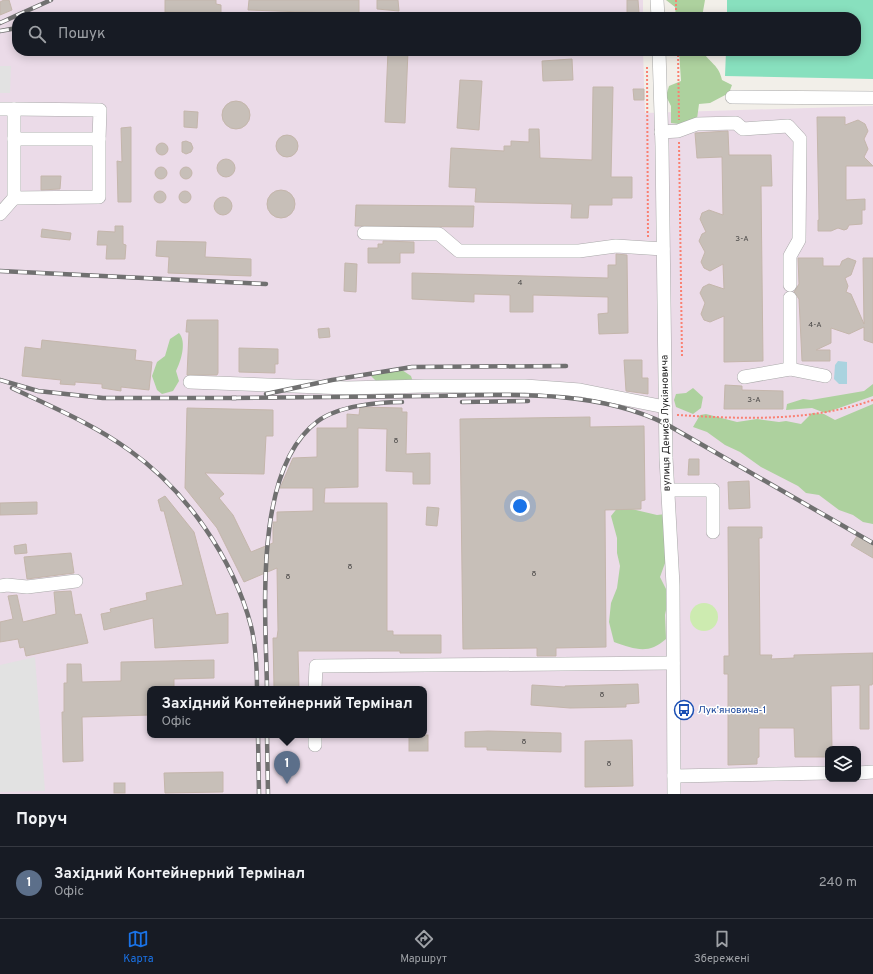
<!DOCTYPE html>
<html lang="uk">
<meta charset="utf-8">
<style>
:root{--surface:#171b24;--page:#20242c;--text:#f1f3f6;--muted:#9ea1a6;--line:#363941;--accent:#1a73e8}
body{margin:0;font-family:Overpass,sans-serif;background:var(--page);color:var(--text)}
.controls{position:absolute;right:12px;bottom:12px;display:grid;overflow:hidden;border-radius:8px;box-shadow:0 2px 10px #0003}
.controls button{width:36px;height:36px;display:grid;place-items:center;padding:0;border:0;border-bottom:1px solid var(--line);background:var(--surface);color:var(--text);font:20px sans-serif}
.you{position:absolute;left:520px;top:506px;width:14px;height:14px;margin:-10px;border:3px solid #fff;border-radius:50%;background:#1a73e8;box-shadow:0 0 0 6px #1a73e833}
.badge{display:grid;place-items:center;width:26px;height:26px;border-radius:50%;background:var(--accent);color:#fff;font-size:13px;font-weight:700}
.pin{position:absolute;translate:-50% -33px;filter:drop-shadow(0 1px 2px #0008)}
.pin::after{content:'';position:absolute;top:21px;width:14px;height:12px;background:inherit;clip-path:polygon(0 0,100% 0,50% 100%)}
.popup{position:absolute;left:147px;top:686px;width:280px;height:52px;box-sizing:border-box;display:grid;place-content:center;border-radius:8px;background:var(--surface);filter:drop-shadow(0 1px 3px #0005);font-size:13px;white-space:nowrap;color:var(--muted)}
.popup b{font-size:15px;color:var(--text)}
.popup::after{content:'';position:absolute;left:50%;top:100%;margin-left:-8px;border:8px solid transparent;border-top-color:var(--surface)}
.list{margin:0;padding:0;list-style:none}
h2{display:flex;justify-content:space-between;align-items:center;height:52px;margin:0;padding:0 16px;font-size:17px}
h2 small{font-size:13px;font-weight:400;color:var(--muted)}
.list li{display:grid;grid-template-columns:26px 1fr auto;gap:12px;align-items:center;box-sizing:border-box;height:72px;padding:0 16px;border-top:1px solid var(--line)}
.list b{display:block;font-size:15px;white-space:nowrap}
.list p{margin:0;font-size:13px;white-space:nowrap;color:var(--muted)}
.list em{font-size:13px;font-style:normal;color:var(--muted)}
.icon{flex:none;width:22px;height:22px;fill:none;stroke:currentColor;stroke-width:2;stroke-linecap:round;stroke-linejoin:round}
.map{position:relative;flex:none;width:873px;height:794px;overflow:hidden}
.search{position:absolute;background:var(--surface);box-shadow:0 2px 10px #0003;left:12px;right:12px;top:12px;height:44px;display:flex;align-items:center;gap:10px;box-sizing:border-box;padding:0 14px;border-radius:16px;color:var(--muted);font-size:15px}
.sheet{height:124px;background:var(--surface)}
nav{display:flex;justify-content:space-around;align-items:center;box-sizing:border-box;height:56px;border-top:1px solid var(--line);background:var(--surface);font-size:11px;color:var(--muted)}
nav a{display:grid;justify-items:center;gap:2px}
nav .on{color:var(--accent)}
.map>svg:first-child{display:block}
.industrial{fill:#ebdbe8;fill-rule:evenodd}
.grass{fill:#cdebb0}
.forest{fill:#add19e}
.pitch{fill:#88e0be}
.parking{fill:#e2e2e2}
.water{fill:#aad3df}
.building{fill:#c7bfb8;stroke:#c4b6ab}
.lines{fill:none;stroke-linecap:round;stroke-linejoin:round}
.minor-casing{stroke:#a9a9a9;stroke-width:14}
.path{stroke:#fa8072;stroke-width:2;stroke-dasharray:2 2;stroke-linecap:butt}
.minor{stroke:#fff;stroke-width:13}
.rail-casing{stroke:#707070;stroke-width:4.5}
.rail{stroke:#fff;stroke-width:3;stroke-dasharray:9;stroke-linecap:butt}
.labels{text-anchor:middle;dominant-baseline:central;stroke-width:3;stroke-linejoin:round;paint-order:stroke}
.number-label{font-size:8px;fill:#4b4948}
.street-label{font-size:10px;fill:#222;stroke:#fff}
.transit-label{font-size:10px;fill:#164399;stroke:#fff;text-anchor:start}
</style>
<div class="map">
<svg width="873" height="794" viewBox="0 0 873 794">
<rect width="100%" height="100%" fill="#f2efe9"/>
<path class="industrial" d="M0 0H643V17H17V51H643L645 113 873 106V794H0ZM150 689H424V735H150ZM828 749H858V779H828Z"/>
<circle class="grass" cx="704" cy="617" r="14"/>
<g class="forest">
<path d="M666 0H705L702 17H676L675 7Z"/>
<path d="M679 51H702C710 63 719 65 722 80L732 85 729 93 710 103 699 104 697 119 679 124 671 123V106L666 96 669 86 681 81Z"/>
<path d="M179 333C187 342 181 361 176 371L179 381 173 391 162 394 157 390 152 376 157 362 165 356 170 339Z"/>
<path d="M402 370 411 376 413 382 376 381 371 376 378 372Z"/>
<path d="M873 384V396L825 413 812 408 786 410 787 404 803 399 811 400 864 391Z"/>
<path d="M693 388 703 397 701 408 693 414 676 407 674 400 676 394 686 393Z"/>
<path d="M873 404V524L863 522 853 515 839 510 819 495 806 493 798 486 761 467 740 452 725 445 707 432 693 427 700 415 706 414 737 422 757 419 779 422 786 421 801 424 812 413 824 414 835 420Z"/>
<path d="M619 506 657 515 666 514 669 552 660 577 669 595 665 615 666 639C648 655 635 649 614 642L609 622 611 603 617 588 620 566 617 553V538L611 516Z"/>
</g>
<path class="pitch" d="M727 0H873V79L725 76 726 51H856V17H727Z"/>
<g class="parking">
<path d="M0 66H11L10 93H0Z"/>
<path d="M35 657 45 791 0 792V665Z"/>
</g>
<path class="water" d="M838 361 847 362V384H839L834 379 835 365Z"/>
<g class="building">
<path d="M4 0H9L12 10 0 15V2Z"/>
<path d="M165 0H216V4L221 5V13L165 12Z"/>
<path d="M249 0H359V14L248 10Z"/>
<path d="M377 0H398L399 11 377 9Z"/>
<path d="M627 0H638L639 13 627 14Z"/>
<path d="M388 51H408L405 123 385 122Z"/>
<path d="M572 59 573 80 543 81 542 61Z"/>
<path d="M460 80 482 81 479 130 457 128Z"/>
<path d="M593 87H613L611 177H632V198H612V205H589L588 218H571L572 204 475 202 476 188 449 187 451 148 504 151V146H511V141L529 142V129H539L540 158 592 160Z"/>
<path d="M633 89H644V100H634Z"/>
<circle cx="236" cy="115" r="14"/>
<path d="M184 111 198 112 197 128 184 127Z"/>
<path d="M817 117H845V125L858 120 865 124 868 131 864 139 868 149 864 157 873 166H846V200L865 199V210H862V224L849 225 847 229 844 230 838 228 831 231H818V220H819Z"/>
<path d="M131 127V202H118L117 161 122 162 121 128Z"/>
<path d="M728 131 729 155H771L772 186H761L763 361 724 362V316L710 322 704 320 701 314 705 303 700 293 703 287 709 284 724 289 723 264 710 271 704 268 701 262 705 252 699 241 702 234 706 232 700 219 702 213 709 210 723 215 722 157 697 158 695 133Z"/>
<circle cx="287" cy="146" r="11"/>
<path d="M186 141 191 143 193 148 191 152 186 154 182 152V142Z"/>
<circle cx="162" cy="149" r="6"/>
<circle cx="226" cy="168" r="9"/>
<circle cx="186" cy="173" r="6"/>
<circle cx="161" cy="173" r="6"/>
<path d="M41 176H61L60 189 41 190Z"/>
<circle cx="281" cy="204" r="14"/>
<circle cx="185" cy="197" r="6"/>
<circle cx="160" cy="197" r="6"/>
<circle cx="223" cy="206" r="9"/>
<path d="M356 205 474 206 473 227 355 226Z"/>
<path d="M115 226H123V244L126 245 125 259H106L107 245H97L98 231 115 232Z"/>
<path d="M42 229 71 233 70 240 41 237Z"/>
<path d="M157 241 206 242 205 257 251 259V276L168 273 169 257 156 256Z"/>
<path d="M383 241 414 242V253H400V263H368V248H378V244H383Z"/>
<path d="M616 254 627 255 628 333 599 334 598 314 608 313V297L533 295V312H510V295L474 294V302L412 299V273L608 278V265H616Z"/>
<path d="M798 258H823V266H840L842 261 848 258 856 261 851 275 845 278 848 286 846 292 851 294 864 324 863 258H873V343L864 340V327L849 334 831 328V343L816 350H830V361H802L799 299 794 292 799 284Z"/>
<path d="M345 263 357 264 356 292 344 291Z"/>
<path d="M187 320H218V373L217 375H187L189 332H186Z"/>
<path d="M329 328 330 337 319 338 318 329Z"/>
<path d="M42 340 136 350 135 360 152 362 149 390 121 387V391L102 388V384L75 382V385L60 384 61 380 22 376 25 347 41 349Z"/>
<path d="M239 348 278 349V364H275V373L239 372Z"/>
<path d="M624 360H642V378H648V394L626 391Z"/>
<path d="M725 385 742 386V390L783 391V409H724Z"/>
<path d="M360 407 402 408V412H407L406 454 430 453V484H413V472L386 471 387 429 358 428V487L325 488 324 503H387V631H393V635H441V653H400V651H298L299 689 274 688 273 638H277L278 630 277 568 244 582 217 528 185 488 187 408 273 410V436H266L264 474 205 473 224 494 219 498 233 515 251 552 273 543V522H277V512L313 511V488H280L293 458 317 457V428H347V414L359 415Z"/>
<path d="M590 417V427L644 426 645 500 641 501V509L605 510 606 647 556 648V656H537V648L463 649 460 419Z"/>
<path d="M689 459H699V475H688Z"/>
<path d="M749 481 750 508 729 509 728 482Z"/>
<path d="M165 496 194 532 216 615 228 613V643L155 648 153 618 104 630 101 614 111 612 110 609 147 600 146 593 183 585 164 511H161L158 500Z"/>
<path d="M37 502V514L0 515V503Z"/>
<path d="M427 507 439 508 437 526 426 525Z"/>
<path d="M728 527H762V538H759L760 655H772L771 659 794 658V655L873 653V682L872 685H869V729H860V685L831 686 832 749H828V757H795L794 728H759V757L757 758V764L728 765V674H724V656H729Z"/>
<path d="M857 536 873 545V558L851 545Z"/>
<path d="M26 544 27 553 15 554 14 546Z"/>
<path d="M71 553 74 573 27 579 24 557Z"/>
<path d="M71 591 75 615 81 614 88 643 26 656 24 647 20 648 18 639 0 642V622L13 619 8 596 17 595 23 622 56 614 54 592Z"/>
<path d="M214 660V678L174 679V689H150V715L82 717 83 761 63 762 62 712H64V683H67V664H81L82 682 121 681V662Z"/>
<path d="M638 684 639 703 626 704V707L570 708 531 705 532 685 565 687V686Z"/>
<path d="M488 731 561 733V752L487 750V747H465V732Z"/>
<rect x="409" y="735" width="19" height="16"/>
<path d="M632 740 633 786 585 787V741Z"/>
<path d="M223 772V792L165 793 164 773Z"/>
<rect x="114" y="783" width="11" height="10"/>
</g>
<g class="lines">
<defs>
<g id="minor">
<path d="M657 0 658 17"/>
<path d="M659 51 662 146 666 458 673 585 674 794"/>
<path d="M732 97 873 98"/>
<path d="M0 109H14V198L0 214"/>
<path d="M14 109 100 110 99 139"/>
<path d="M661 132 678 131 697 124 736 123 743 129 788 126 800 139 799 240 790 256V285"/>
<path d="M14 139H99V197L14 198"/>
<path d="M364 233 439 234 459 251H579L616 246 663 249"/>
<path d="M790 369V298"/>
<path d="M744 377 790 369 825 376"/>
<path d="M190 382 347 388 425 386H525L580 390 665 407"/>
<path d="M668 490H713V532"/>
<path d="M0 586 7 585 27 587 76 581"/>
<path d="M315 689 316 666 673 663"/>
<path d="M315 745V735"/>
<path d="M858 773 873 772"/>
<path d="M674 776 828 773"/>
</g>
</defs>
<use href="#minor" class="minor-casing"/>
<g class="path">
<path d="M676 0V17"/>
<path d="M678 51 679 120"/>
<path d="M647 67 648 237"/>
<path d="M679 142 682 356"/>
<path d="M677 415C743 419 810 422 873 400"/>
</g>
<use href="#minor" class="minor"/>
<defs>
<g id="rail">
<path d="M0 23 51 0"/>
<path d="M0 31 17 28"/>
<path d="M0 271 266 284"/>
<path d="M0 380 38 391 103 398H236"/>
<path d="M12 388C52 407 93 424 129 450 186 490 233 558 251 626 256 646 257 668 257 689"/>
<path d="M266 394 332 380 412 367 566 366"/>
<path d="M232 398C297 397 361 397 426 396 504 395 593 388 666 424L873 543"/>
<path d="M462 402 528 401"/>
<path d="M267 689C266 616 252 469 318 421 338 406 378 402 402 402"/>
<path d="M258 735 259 794"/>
<path d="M267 735 268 794"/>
</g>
</defs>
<use href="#rail" class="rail-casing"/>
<use href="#rail" class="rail"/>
</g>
<defs>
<symbol id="bus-ring" viewBox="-11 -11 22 22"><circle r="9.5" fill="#fff" stroke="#1a4fb4" stroke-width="1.5"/><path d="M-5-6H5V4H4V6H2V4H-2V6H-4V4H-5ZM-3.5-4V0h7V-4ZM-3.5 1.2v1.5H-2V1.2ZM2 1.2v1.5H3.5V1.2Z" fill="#1a4fb4"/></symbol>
</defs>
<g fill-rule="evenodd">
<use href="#bus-ring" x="673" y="699" width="22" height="22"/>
</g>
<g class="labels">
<g class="number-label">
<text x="742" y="239">3-А</text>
<text x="520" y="283">4</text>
<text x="815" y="325">4-А</text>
<text x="754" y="400">3-А</text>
<text x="396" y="441">8</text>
<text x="350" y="567">8</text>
<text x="534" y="574">8</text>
<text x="288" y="577">8</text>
<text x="602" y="695">8</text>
<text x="524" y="742">8</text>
<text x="609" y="764">8</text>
</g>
<g class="street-label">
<text transform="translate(666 423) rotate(-91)">вулиця Дениса Лукіяновича</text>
</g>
<g class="transit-label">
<text x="698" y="710">Лук'яновича-1</text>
</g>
</g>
</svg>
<div class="controls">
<button><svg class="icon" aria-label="layers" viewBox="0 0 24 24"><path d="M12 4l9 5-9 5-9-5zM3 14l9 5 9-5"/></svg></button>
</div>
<div class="you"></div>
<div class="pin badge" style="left:287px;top:784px;background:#5c6f8a">1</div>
<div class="popup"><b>Західний Контейнерний Термінал</b>Офіс</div>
<div class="search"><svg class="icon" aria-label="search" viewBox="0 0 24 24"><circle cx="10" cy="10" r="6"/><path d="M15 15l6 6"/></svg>Пошук</div>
</div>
<section class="sheet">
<h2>Поруч<small></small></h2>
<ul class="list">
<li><span class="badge" style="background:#5c6f8a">1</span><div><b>Західний Контейнерний Термінал</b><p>Офіс</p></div><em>240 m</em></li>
</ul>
</section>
<nav>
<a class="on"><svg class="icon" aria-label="map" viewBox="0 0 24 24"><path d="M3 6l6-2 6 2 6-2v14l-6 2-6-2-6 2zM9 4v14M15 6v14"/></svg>Карта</a>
<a><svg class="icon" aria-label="directions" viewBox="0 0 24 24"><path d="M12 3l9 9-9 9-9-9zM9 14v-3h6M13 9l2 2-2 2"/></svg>Маршрут</a>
<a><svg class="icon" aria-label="saved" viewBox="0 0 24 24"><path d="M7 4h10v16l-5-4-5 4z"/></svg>Збережені</a>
</nav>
